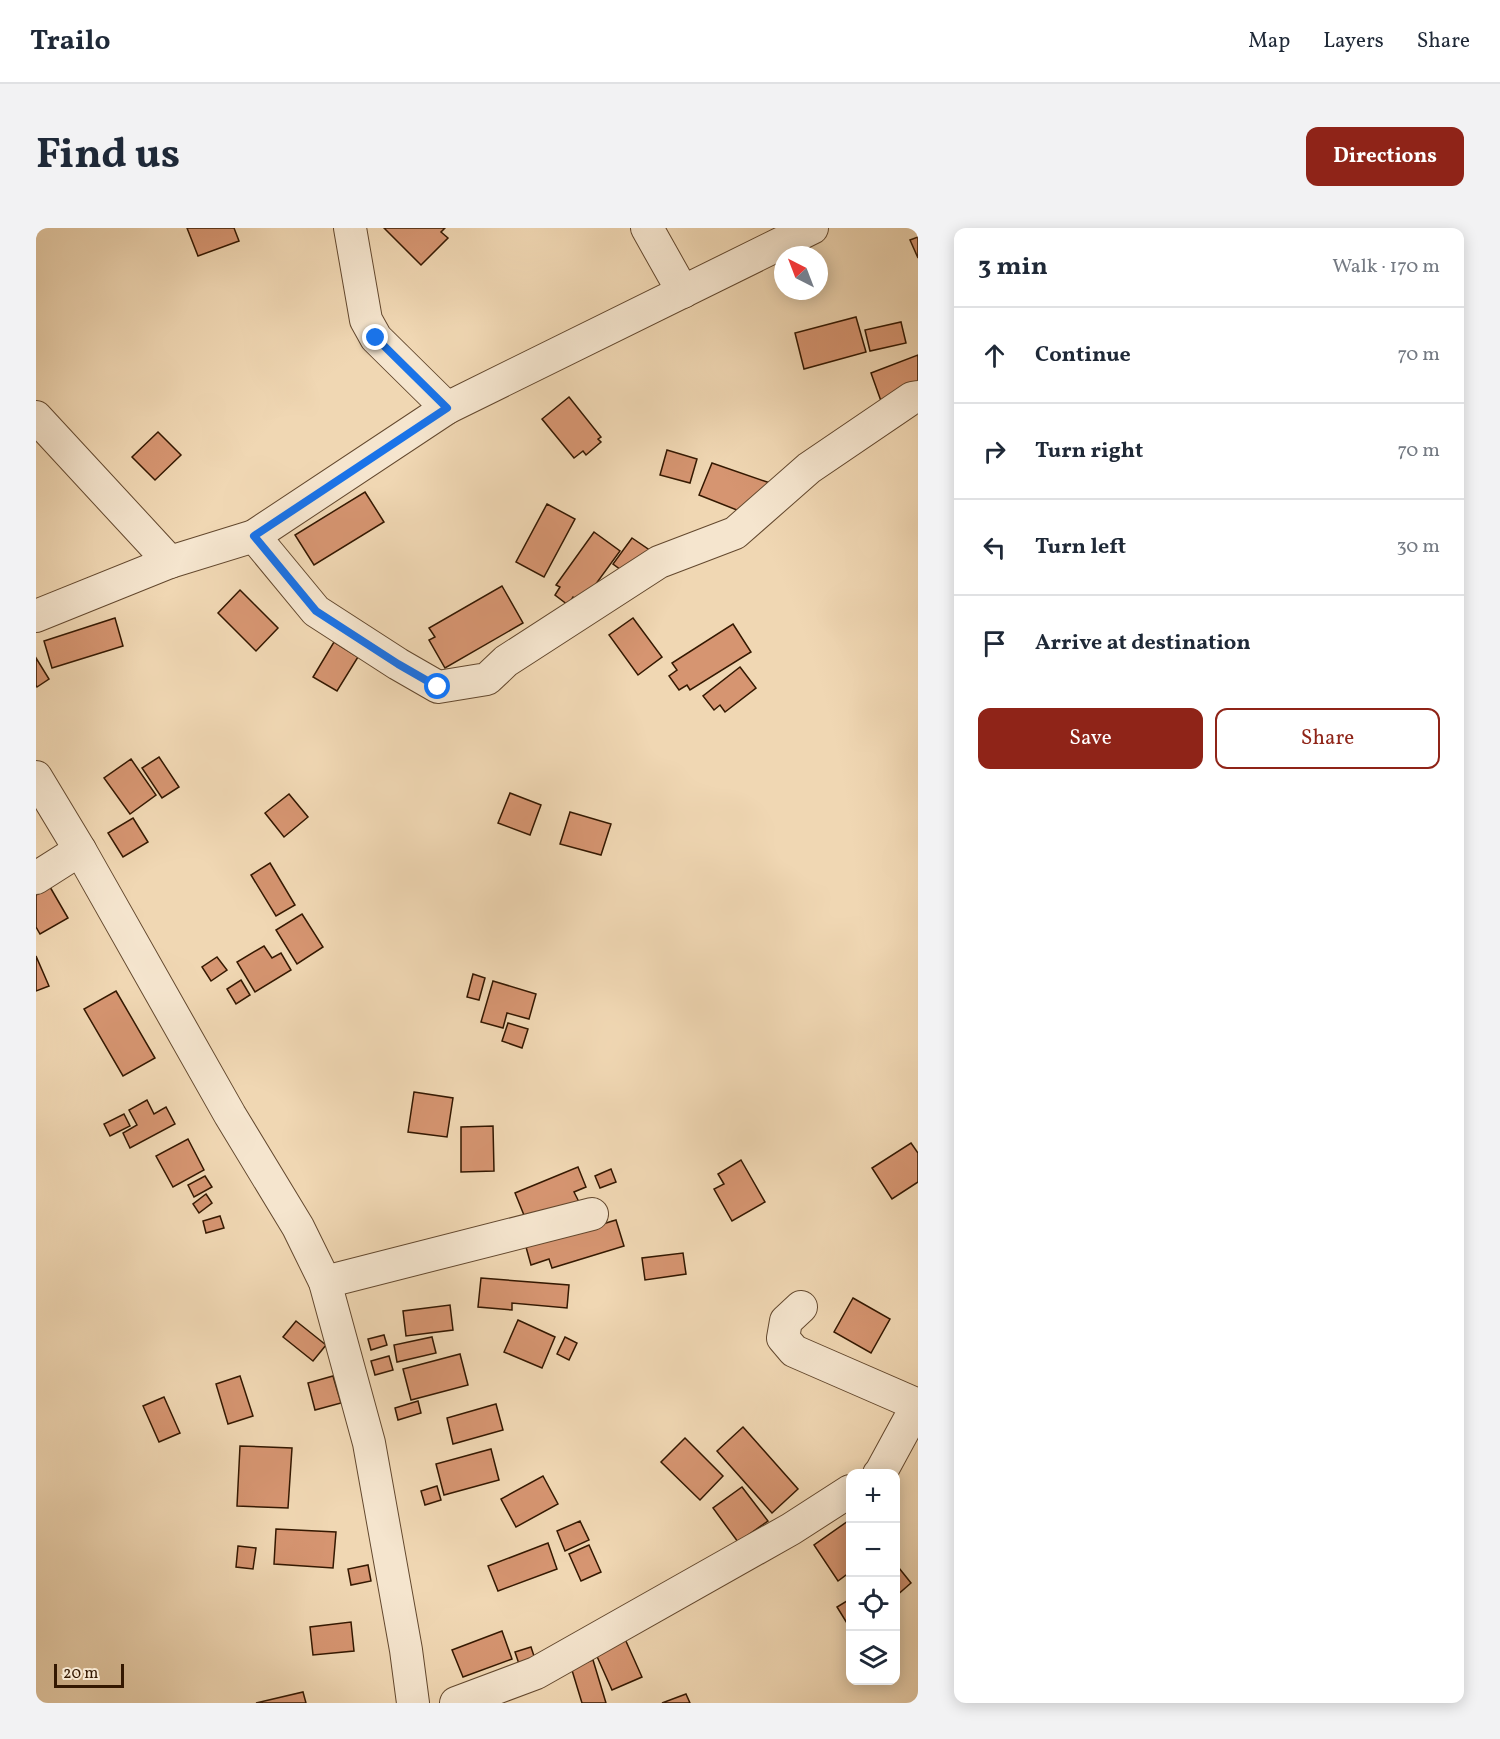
<!DOCTYPE html>
<meta charset="utf-8">
<style>
:root{--surface:#fff;--page:#f2f2f3;--text:#1f2937;--muted:#747a83;--line:#e0e1e3;--accent:#8f2418}
body{margin:0;font-family:Vollkorn,serif;background:var(--page);color:var(--text)}
.controls{position:absolute;right:18px;bottom:18px;display:grid;overflow:hidden;border-radius:12px;box-shadow:0 3px 15px #0003}
.controls button{width:54px;height:54px;display:grid;place-items:center;padding:0;border:0;border-bottom:2px solid var(--line);background:var(--surface);color:var(--text);font:30px sans-serif}
.compass{position:absolute;left:738px;top:18px;width:54px;height:54px;border-radius:50%;background:var(--surface);box-shadow:0 3px 15px #0003;rotate:318deg}
.scale{position:absolute;left:18px;bottom:15px;width:70px;box-sizing:border-box;padding-left:6px;border:3px solid #341801;border-top:0;font-size:16px;line-height:21px;white-space:nowrap;color:#341801;-webkit-text-stroke:4px #f5e5ce;paint-order:stroke}
.stop{position:absolute;width:18px;height:18px;margin:-14px;border:4px solid #1a73e8;border-radius:50%;background:#fff}
.stop.end{background:#1a73e8;border-color:#fff;box-shadow:0 2px 6px #0008}
.list{margin:0;padding:0;list-style:none}
h2{display:flex;justify-content:space-between;align-items:center;height:78px;margin:0;padding:0 24px;font-size:26px}
h2 small{font-size:20px;font-weight:400;color:var(--muted)}
.list li{display:grid;grid-template-columns:39px 1fr auto;gap:18px;align-items:center;box-sizing:border-box;height:96px;padding:0 24px;border-top:2px solid var(--line)}
.list b{display:block;font-size:22px;white-space:nowrap}
.list em{font-size:20px;font-style:normal;color:var(--muted)}
.actions{display:flex;gap:12px;padding:18px 24px}
.actions a{flex:1;padding:14px 0;border:2px solid var(--accent);border-radius:12px;text-align:center;font-size:21px;color:var(--accent)}
.actions .main{background:var(--accent);color:#fff}
.icon{flex:none;width:33px;height:33px;fill:none;stroke:currentColor;stroke-width:2;stroke-linecap:round;stroke-linejoin:round}
.map{position:relative;flex:none;width:882px;height:1475px;overflow:hidden;border-radius:12px}
header{display:flex;align-items:center;gap:36px;box-sizing:border-box;height:84px;padding:0 30px;background:var(--surface);border-bottom:2px solid var(--line)}
header strong{font-size:28px}
nav{display:flex;gap:33px;margin-inline-start:auto;font-size:21px}
.intro{display:flex;align-items:center;justify-content:space-between;box-sizing:border-box;height:144px;padding:0 36px}
h1{margin:0;font-size:42px}
.button{padding:15px 27px;border-radius:12px;background:var(--accent);color:#fff;font-size:21px;font-weight:700}
main{display:flex;gap:36px;padding:0 36px}
aside{flex:1;background:var(--surface);border-radius:12px;box-shadow:0 3px 15px #0003}
.map>svg:first-child{display:block}
.building{fill:#d69571;stroke:#341801;stroke-width:1.5}
.lines{fill:none;stroke-linecap:round;stroke-linejoin:round}
.minor-casing{stroke:#63482e;stroke-width:34}
.minor{stroke:#f5e5ce;stroke-width:32}
.route{stroke:#1a73e8;stroke-width:8}
</style>
<header>
<strong>Trailo</strong>
<nav><a>Map</a><a>Layers</a><a>Share</a></nav>
</header>
<div class="intro"><h1>Find us</h1><a class="button">Directions</a></div>
<main>
<div class="map">
<svg width="882" height="1475" viewBox="0 0 882 1475">
<rect width="100%" height="100%" fill="#f0d7b3"/>
<filter id="stains"><feTurbulence type="fractalNoise" baseFrequency=".00333" numOctaves="4"/><feColorMatrix values="0 0 0 0 .2 0 0 0 0 .09 0 0 0 0 .02 0 0 0 .5 -.17"/></filter>
<radialGradient id="worn" r=".72"><stop offset=".6" stop-color="#630" stop-opacity="0"/><stop offset="1" stop-color="#630" stop-opacity=".3"/></radialGradient>
<g class="building">
<path d="M151 0H198L203 13 162 28Z"/>
<path d="M348 0H409L405 4 412 10 385 37Z"/>
<path d="M882 9V30L874 12Z"/>
<path d="M820 89 830 124 768 141 759 105Z"/>
<path d="M865 94 870 115 834 123 829 102Z"/>
<path d="M882 127V159L845 173 835 145Z"/>
<path d="M533 169 565 209 562 211 565 214 550 227 547 223 538 230 506 191Z"/>
<path d="M122 204 145 227 119 252 96 229Z"/>
<path d="M631 222 661 231 654 255 624 247Z"/>
<path d="M676 235 734 255 711 286 663 267Z"/>
<path d="M329 264 348 294 278 337 259 307Z"/>
<path d="M511 276 539 291 508 349 480 334Z"/>
<path d="M558 304 584 323 546 375 537 369 532 377 519 367 524 359 520 357Z"/>
<path d="M596 310 615 323 596 350 577 336Z"/>
<path d="M466 358 487 395 409 440 393 412 399 409 393 400Z"/>
<path d="M204 362 242 400 220 423 182 385Z"/>
<path d="M79 390 87 418 16 440 8 413Z"/>
<path d="M597 390 626 429 602 447 573 407Z"/>
<path d="M697 396 715 424 654 462 651 457 643 462 633 448 641 442 636 435Z"/>
<path d="M298 414 322 429 301 463 277 449Z"/>
<path d="M0 430 13 451 1 459 0 457Z"/>
<path d="M704 439 720 460 689 484 684 477 678 482 667 468Z"/>
<path d="M123 529 143 559 126 570 106 540Z"/>
<path d="M95 531 120 567 94 586 68 550Z"/>
<path d="M474 565 505 577 494 607 462 595Z"/>
<path d="M253 566 272 589 248 609 229 585Z"/>
<path d="M534 584 575 596 565 627 524 616Z"/>
<path d="M97 590 112 614 87 629 72 605Z"/>
<path d="M234 635 259 677 240 688 215 647Z"/>
<path d="M14 659 32 690 4 706 0 699V667Z"/>
<path d="M266 686 287 719 261 736 240 702Z"/>
<path d="M228 718 236 730 245 725 255 742 219 764 201 734Z"/>
<path d="M0 728 13 758 0 763Z"/>
<path d="M181 729 191 742 175 753 166 739Z"/>
<path d="M437 746 449 750 443 772 431 769Z"/>
<path d="M205 752 214 767 200 776 191 761Z"/>
<path d="M457 753 500 766 493 791 471 785 467 800 445 794Z"/>
<path d="M80 763 119 830 87 848 48 781Z"/>
<path d="M472 795 492 801 486 820 466 813Z"/>
<path d="M378 864 417 870 411 909 372 904Z"/>
<path d="M111 872 118 886 130 879 139 896 94 920 87 905 101 897 93 882Z"/>
<path d="M88 886 94 898 74 908 68 896Z"/>
<path d="M457 898 458 943 425 944V899Z"/>
<path d="M152 911 168 942 137 959 120 928Z"/>
<path d="M875 915 882 925V954L856 971 836 940Z"/>
<path d="M705 932 729 974 696 993 678 961 688 956 682 946Z"/>
<path d="M542 939 550 959 538 964 544 976 492 997 479 965Z"/>
<path d="M575 941 580 954 564 960 559 948Z"/>
<path d="M169 948 176 959 158 969 152 957Z"/>
<path d="M170 966 176 975 163 985 157 976Z"/>
<path d="M184 988 188 1000 170 1005 167 993Z"/>
<path d="M580 992 588 1018 516 1040 513 1031 495 1037 490 1019Z"/>
<path d="M647 1025 650 1046 609 1052 606 1030Z"/>
<path d="M445 1050 533 1057 531 1080 476 1075V1082L442 1079Z"/>
<path d="M817 1070 854 1091 835 1125 798 1104Z"/>
<path d="M414 1077 417 1102 370 1108 367 1083Z"/>
<path d="M482 1092 519 1109 506 1140 468 1124Z"/>
<path d="M260 1093 290 1117 277 1133 247 1109Z"/>
<path d="M348 1107 351 1117 335 1122 332 1111Z"/>
<path d="M396 1109 400 1125 361 1134 358 1117Z"/>
<path d="M529 1109 541 1115 533 1132 521 1126Z"/>
<path d="M424 1126 432 1157 375 1172 367 1141Z"/>
<path d="M353 1128 357 1142 339 1147 335 1133Z"/>
<path d="M204 1148 217 1188 192 1196 180 1156Z"/>
<path d="M297 1148 305 1175 279 1182 272 1155Z"/>
<path d="M128 1169 144 1205 123 1214 107 1178Z"/>
<path d="M382 1173 385 1185 362 1192 359 1180Z"/>
<path d="M460 1176 467 1202 417 1216 411 1190Z"/>
<path d="M707 1199 762 1261 736 1285 681 1223Z"/>
<path d="M649 1210 687 1248 664 1272 625 1234Z"/>
<path d="M204 1218 256 1220 252 1280 201 1278Z"/>
<path d="M455 1221 463 1252 408 1267 400 1236Z"/>
<path d="M507 1248 522 1276 480 1299 465 1271Z"/>
<path d="M401 1258 405 1272 389 1277 385 1263Z"/>
<path d="M706 1259 732 1293 702 1314 677 1280Z"/>
<path d="M544 1293 553 1312 529 1323 521 1303Z"/>
<path d="M812 1293 814 1297V1344L802 1353 778 1317Z"/>
<path d="M240 1301 300 1304 297 1340 238 1336Z"/>
<path d="M512 1315 521 1341 462 1363 452 1338Z"/>
<path d="M553 1317 565 1344 545 1353 533 1326Z"/>
<path d="M202 1318 220 1320 217 1341 200 1339Z"/>
<path d="M332 1337 335 1353 315 1357 312 1341Z"/>
<path d="M863 1340 875 1355 860 1368V1343Z"/>
<path d="M814 1371V1400L801 1379Z"/>
<path d="M315 1394 318 1423 277 1427 274 1399Z"/>
<path d="M466 1403 476 1431 427 1449 416 1422Z"/>
<path d="M589 1411 606 1449 576 1462 559 1424Z"/>
<path d="M495 1419 499 1431 483 1436 479 1424Z"/>
<path d="M557 1432 570 1475H546L535 1439Z"/>
<path d="M267 1464 270 1475H220Z"/>
<path d="M650 1466 654 1475H626Z"/>
</g>
<g class="lines">
<defs>
<g id="minor">
<path d="M314 0 330 92 340 110 411 180"/>
<path d="M611 0 647 64"/>
<path d="M0 189 134 334"/>
<path d="M218 308 280 383 362 436 402 459 451 451 470 433 623 334 699 305 773 240 876 170 882 169"/>
<path d="M0 388 134 334 218 308 411 180 776 0"/>
<path d="M0 549 44 622 194 887 262 999 289 1054 333 1215 370 1422 377 1475"/>
<path d="M0 650 44 622"/>
<path d="M289 1054 556 986"/>
<path d="M765 1079 750 1093 747 1110 758 1123 882 1177"/>
<path d="M843 1246 845 1244 882 1176"/>
<path d="M420 1475 500 1445 755 1301 814 1263"/>
</g>
</defs>
<use href="#minor" class="minor-casing"/>
<use href="#minor" class="minor"/>
</g>
<g class="lines">
<path class="route" d="M340 110 411 180 218 308 280 383 362 436 402 459"/>
</g>
<rect width="100%" height="100%" filter="url(#stains)"/>
<rect width="100%" height="100%" fill="url(#worn)"/>
</svg>
<div class="controls">
<button>+</button>
<button>−</button>
<button><svg class="icon" aria-label="locate" viewBox="0 0 24 24"><circle cx="12" cy="12" r="6"/><path d="M12 2v4M12 18v4M2 12h4M18 12h4"/></svg></button>
<button><svg class="icon" aria-label="layers" viewBox="0 0 24 24"><path d="M12 4l9 5-9 5-9-5zM3 14l9 5 9-5"/></svg></button>
</div>
<svg class="compass" viewBox="-18 -18 36 36"><path d="M0-13l5 13h-10z" fill="#e53935"/><path d="M0 13l5-13h-10z" fill="#747a83"/></svg>
<div class="scale">20 m</div>
<div class="stop" style="left:402px;top:459px"></div>
<div class="stop end" style="left:340px;top:110px"></div>
</div>
<aside>
<h2>3 min<small>Walk · 170 m</small></h2>
<ul class="list">
<li><svg class="icon" aria-label="ahead" viewBox="0 0 24 24"><path d="M12 20V5M6 11l6-6 6 6"/></svg><div><b>Continue</b></div><em>70 m</em></li>
<li><svg class="icon" aria-label="right" viewBox="0 0 24 24"><path d="M7 20v-9h11M14 6l5 5-5 5"/></svg><div><b>Turn right</b></div><em>70 m</em></li>
<li><svg class="icon" aria-label="left" viewBox="0 0 24 24"><path d="M17 20v-9H6M10 6l-5 5 5 5"/></svg><div><b>Turn left</b></div><em>30 m</em></li>
<li><svg class="icon" aria-label="arrive" viewBox="0 0 24 24"><path d="M6 21V4h12l-3 4 3 4H6"/></svg><div><b>Arrive at destination</b></div></li>
</ul>
<div class="actions"><a class="main">Save</a><a>Share</a></div>
</aside>
</main>
